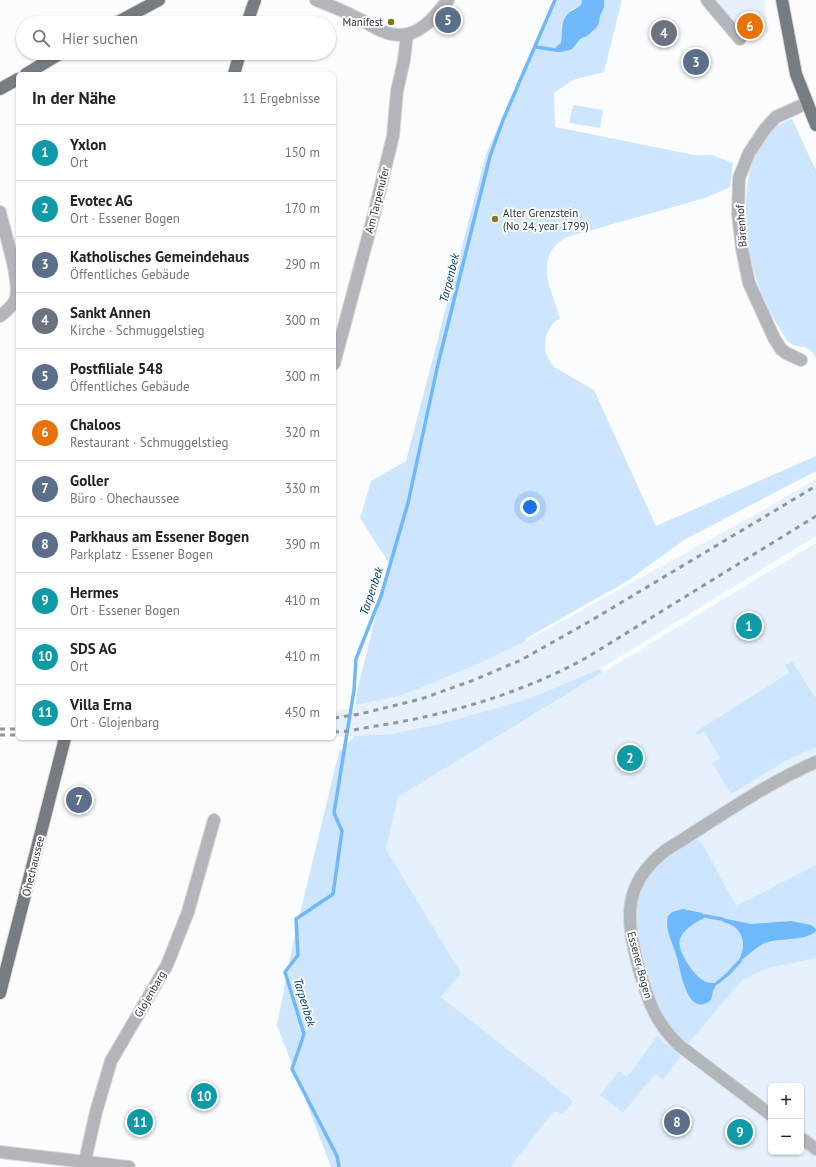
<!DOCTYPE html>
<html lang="de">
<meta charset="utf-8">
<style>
:root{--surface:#fff;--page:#f6f6f6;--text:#222;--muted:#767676;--line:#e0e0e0;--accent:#82771b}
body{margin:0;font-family:"PT Sans",sans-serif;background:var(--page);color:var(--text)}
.controls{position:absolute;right:12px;bottom:12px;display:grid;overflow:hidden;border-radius:6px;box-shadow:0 1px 3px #0004}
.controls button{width:36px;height:36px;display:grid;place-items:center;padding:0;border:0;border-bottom:1px solid var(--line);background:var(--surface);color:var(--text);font:20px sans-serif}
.you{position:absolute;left:530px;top:507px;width:14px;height:14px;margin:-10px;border:3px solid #fff;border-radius:50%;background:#1a73e8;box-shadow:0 0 0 6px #1a73e833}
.badge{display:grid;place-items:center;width:26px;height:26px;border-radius:50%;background:var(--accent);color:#fff;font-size:13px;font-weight:700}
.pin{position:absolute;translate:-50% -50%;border:2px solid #fff;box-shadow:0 1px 4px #0006}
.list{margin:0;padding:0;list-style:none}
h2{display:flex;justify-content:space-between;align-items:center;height:52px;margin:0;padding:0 16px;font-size:17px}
h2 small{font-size:13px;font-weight:400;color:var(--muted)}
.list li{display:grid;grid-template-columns:26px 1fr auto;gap:12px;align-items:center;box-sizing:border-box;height:56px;padding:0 16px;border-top:1px solid var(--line)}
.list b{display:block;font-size:15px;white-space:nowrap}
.list p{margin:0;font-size:13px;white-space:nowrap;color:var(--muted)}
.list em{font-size:13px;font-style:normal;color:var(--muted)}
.icon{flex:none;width:22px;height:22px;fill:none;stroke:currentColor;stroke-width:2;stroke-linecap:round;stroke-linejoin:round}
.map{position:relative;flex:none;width:816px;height:1167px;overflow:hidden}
.search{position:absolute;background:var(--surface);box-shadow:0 1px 3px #0004;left:16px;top:16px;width:320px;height:44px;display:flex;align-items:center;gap:10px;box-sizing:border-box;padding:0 14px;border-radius:22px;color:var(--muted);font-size:15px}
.panel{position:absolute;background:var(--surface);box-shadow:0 1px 3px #0004;left:16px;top:72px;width:320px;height:668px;border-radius:6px}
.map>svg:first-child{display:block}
.built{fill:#e6f1fd;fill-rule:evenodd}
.green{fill:#cee6fd}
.water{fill:#6fb8fb}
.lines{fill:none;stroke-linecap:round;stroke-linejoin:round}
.stream{stroke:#6fb8fb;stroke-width:3.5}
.minor-casing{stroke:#d6d8d9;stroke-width:14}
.major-casing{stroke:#d6d8d9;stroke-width:14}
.minor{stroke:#b2b6ba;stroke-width:12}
.major{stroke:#767c82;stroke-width:12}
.rail{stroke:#949698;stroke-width:3;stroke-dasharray:5 5;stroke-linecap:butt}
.poi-dot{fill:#82771b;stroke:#fafcfd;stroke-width:1.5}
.labels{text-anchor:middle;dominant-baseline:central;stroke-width:4;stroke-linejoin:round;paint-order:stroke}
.poi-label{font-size:11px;fill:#313437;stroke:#fafcfd;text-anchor:end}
.street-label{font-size:11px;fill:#313437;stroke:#fafcfd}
.water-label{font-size:12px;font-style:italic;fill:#003b64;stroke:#fafcfd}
</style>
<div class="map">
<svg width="816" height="1167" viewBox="0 0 816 1167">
<rect width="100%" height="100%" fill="#fafcfd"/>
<g class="built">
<path d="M710 0H764L768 32 742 37Z"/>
<path d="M816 479V536L600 669 528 699 444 723 391 734 334 737V711L355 708 356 705 403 695 526 641 767 508Z"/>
<path d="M816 543V1167H452L498 1043 441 997 386 850 398 797ZM771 1086H801V1152H771Z"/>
</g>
<g class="green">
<path d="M555 0H582C582 7 576 8 571 10 568 16 562 24 562 29 561 35 564 40 560 46L573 48 580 39 592 32 599 23 600 16 604 7V0H622L604 72 573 80 554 93 555 127 694 155H712L733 163 730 187 705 198 567 237C532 256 551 288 560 318L553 323 546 335 545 350 549 360 554 367 594 390 656 526 816 456V471L684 540 629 580 525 639 526 641 477 664 403 695 356 705 357 691 389 563 360 518 371 481 406 461 486 154 499 125 503 120 526 63Z"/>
<path d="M573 105 603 110 600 128 569 123Z"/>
<path d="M792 119 816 171V358C807 340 796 352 787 340 774 320 761 297 755 275 742 230 735 137 792 119Z"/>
<path d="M792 661 816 699V747L784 762 731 794 712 763 720 758 704 732 697 735 695 732 789 673 785 666Z"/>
<path d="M600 669 603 672 398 797 386 850 461 973 441 997 573 1101 563 1114 554 1111 510 1167H331L277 1025 295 934 339 752 355 736 391 734 444 723 528 699Z"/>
<path d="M693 840H697L702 843 736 906 816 865V958L767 968 742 980 687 1045 666 1025 650 989 635 927 637 902 644 882 653 869 668 856Z"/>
<path d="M657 1036 681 1056 663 1080 655 1074 623 1113 600 1095 619 1071 627 1077 650 1046Z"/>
</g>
<g class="water">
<path d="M582 0H604V7L600 16 599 23 596 28 587 36 580 39 573 48 570 50 561 52H555L556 47 561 43C563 33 560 23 567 15 572 8 582 9 582 0Z"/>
<path d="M683 909 702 913 705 916 703 919C695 922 683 930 680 939 676 950 694 976 704 981 708 983 712 983 717 983L713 991 711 1000C687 1019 681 971 677 958 674 944 664 931 668 916L672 912Z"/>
<path d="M722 918 751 924 791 921 811 925 815 928 816 931C805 941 782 938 768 942 757 945 749 955 740 961L739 960C748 943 742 926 723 922Z"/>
</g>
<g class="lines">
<g class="stream">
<path d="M536 47 555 50"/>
<path d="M705 916 722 919"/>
<path d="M717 983 728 974 740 961"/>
<path d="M339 1167 337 1156 292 1069 304 1034 285 972 298 955 296 919 333 894 342 831 334 813 354 690 356 659 381 596 408 503 438 364 490 156 503 120 555 0"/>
</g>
<defs>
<g id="minor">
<path d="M316 0C332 6 348 13 363 21 372 26 381 32 391 34 417 40 434 18 448 0"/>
<path d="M707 0 740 39"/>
<path d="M0 212C5 234 20 278 16 298 15 303 5 313 0 316"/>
<path d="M801 360 786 353 781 349 774 338 749 283 742 249 738 214 739 178 749 153 765 129 776 117 807 103"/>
<path d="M334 364 372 222 393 136 397 91 404 60 407 34"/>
<path d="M771 1115 680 1046C655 1023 648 1000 639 969 626 920 621 885 666 850 715 820 763 785 816 762"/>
<path d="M801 1138 816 1149"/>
<path d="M0 1152 129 1167"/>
<path d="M86 1167 85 1161 96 1112 111 1061 167 965 188 912 214 820"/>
</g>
<g id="major">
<path d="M782 0 796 74 816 125"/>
<path d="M116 23 159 0"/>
<path d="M247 23 255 0"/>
<path d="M26 74 61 53"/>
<path d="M234 74 240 53"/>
<path d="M0 89 18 79"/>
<path d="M0 993 65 738"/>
</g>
</defs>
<use href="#minor" class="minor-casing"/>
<use href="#major" class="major-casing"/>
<use href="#minor" class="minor"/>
<use href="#major" class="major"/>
<g class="rail">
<path d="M334 718 360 714 421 699 474 680 521 660 592 620 816 486"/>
<path d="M0 729H18"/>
<path d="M334 732C348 732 362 728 376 726 448 715 522 693 586 658L816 516"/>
<path d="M0 735H18"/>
</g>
</g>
<g class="poi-dot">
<circle cx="391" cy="22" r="4"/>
<circle cx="495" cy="219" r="4"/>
</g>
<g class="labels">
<g class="poi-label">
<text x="383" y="22">Manifest</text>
<text x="503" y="213" text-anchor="start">Alter Grenzstein<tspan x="503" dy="13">(No 24, year 1799)</tspan></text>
</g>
<g class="street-label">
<text transform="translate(377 200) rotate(-76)">Am Tarpenufer</text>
<text transform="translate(741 226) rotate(-94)">Bärenhof</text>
<text transform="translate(33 866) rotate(-76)">Ohechaussee</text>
<text transform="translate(640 965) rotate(75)">Essener Bogen</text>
<text transform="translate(150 994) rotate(-60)">Glojenbarg</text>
</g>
<g class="water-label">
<text transform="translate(449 278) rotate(-76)">Tarpenbek</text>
<text transform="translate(371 591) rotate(-71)">Tarpenbek</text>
<text transform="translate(305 1002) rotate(73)">Tarpenbek</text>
</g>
</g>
</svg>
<div class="controls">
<button>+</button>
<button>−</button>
</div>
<div class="you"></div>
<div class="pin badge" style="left:749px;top:626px;background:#0f9aa8">1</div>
<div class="pin badge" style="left:630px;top:758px;background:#0f9aa8">2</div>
<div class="pin badge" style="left:696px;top:62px;background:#5c6f8a">3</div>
<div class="pin badge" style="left:664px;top:33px;background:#6b7280">4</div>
<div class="pin badge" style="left:448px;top:20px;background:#5c6f8a">5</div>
<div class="pin badge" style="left:750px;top:26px;background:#e8710a">6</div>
<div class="pin badge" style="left:79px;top:800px;background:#5c6f8a">7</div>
<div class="pin badge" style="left:677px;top:1122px;background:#5c6f8a">8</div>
<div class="pin badge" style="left:740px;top:1132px;background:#0f9aa8">9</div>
<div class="pin badge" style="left:204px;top:1096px;background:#0f9aa8">10</div>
<div class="pin badge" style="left:140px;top:1122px;background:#0f9aa8">11</div>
<div class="search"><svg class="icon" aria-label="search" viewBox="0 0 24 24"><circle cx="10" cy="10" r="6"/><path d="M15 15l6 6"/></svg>Hier suchen</div>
<section class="panel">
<h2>In der Nähe<small>11 Ergebnisse</small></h2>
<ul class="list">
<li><span class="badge" style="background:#0f9aa8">1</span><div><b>Yxlon</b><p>Ort</p></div><em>150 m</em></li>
<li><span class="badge" style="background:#0f9aa8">2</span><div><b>Evotec AG</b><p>Ort · Essener Bogen</p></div><em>170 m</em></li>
<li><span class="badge" style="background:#5c6f8a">3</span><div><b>Katholisches Gemeindehaus</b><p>Öffentliches Gebäude</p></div><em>290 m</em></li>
<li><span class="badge" style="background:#6b7280">4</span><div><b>Sankt Annen</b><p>Kirche · Schmuggelstieg</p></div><em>300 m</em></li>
<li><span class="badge" style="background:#5c6f8a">5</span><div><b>Postfiliale 548</b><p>Öffentliches Gebäude</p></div><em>300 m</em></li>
<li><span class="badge" style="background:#e8710a">6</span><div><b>Chaloos</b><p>Restaurant · Schmuggelstieg</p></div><em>320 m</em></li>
<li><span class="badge" style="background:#5c6f8a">7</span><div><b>Goller</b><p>Büro · Ohechaussee</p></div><em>330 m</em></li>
<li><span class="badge" style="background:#5c6f8a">8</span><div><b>Parkhaus am Essener Bogen</b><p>Parkplatz · Essener Bogen</p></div><em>390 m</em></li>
<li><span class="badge" style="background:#0f9aa8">9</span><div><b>Hermes</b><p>Ort · Essener Bogen</p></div><em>410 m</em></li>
<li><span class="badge" style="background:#0f9aa8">10</span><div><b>SDS AG</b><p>Ort</p></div><em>410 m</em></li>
<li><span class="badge" style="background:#0f9aa8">11</span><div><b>Villa Erna</b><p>Ort · Glojenbarg</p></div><em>450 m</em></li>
</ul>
</section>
</div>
